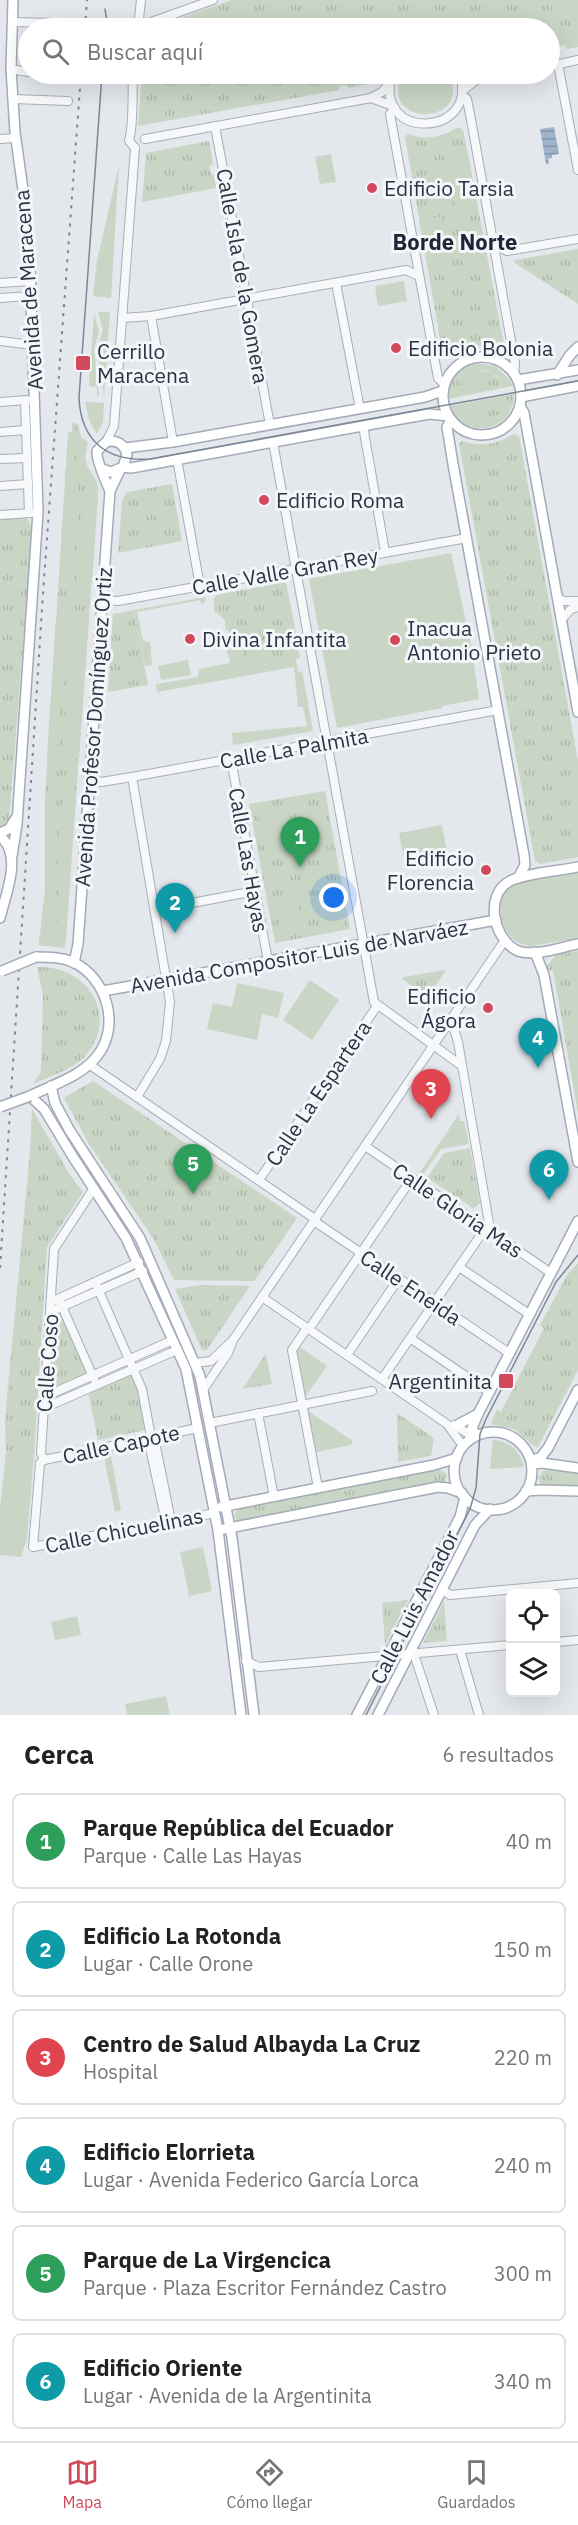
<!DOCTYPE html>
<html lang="es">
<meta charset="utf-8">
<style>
:root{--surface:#fff;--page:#f6f6f6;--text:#222;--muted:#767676;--line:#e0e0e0;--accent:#d1495b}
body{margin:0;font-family:"IBM Plex Sans",sans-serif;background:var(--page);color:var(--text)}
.controls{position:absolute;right:18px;bottom:18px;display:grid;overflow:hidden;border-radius:9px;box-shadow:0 6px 24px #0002}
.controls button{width:54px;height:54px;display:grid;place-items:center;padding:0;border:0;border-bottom:2px solid var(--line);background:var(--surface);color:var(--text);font:30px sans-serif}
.you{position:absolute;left:334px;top:898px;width:21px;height:21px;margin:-15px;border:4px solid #fff;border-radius:50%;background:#1a73e8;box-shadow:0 0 0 9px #1a73e833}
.badge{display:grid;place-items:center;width:39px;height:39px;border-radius:50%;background:var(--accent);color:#fff;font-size:20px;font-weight:700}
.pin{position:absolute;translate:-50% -50px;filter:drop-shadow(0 2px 3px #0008)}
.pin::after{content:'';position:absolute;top:32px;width:21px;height:18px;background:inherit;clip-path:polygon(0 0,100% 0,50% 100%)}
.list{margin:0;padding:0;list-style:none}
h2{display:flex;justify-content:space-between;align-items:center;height:78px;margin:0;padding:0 24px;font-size:26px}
h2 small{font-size:20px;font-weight:400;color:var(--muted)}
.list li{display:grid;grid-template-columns:39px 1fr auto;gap:18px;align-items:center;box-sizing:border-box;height:96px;margin:0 12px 12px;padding:0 12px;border:2px solid var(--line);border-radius:9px}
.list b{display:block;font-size:22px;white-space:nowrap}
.list p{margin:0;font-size:20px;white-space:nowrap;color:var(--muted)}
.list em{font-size:20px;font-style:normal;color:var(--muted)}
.icon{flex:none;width:33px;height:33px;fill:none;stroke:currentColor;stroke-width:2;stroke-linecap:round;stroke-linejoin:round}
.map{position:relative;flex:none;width:578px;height:1715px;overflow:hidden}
.search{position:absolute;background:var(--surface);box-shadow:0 6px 24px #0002;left:18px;right:18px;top:18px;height:66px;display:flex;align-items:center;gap:15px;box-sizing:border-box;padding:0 21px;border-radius:33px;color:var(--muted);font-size:22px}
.sheet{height:726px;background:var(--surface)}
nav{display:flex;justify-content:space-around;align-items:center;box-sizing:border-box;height:84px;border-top:2px solid var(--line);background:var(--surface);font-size:16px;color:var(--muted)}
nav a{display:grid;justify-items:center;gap:3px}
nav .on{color:var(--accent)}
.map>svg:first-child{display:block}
.grass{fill:url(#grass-tufts)}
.garden{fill:#c9d6c5}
.water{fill:url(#water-rules)}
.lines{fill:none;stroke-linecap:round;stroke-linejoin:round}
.minor-casing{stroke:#a9aeb7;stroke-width:10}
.major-casing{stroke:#a3abb8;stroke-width:12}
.minor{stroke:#f7f8fa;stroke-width:8}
.major{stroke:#fff;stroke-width:9}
.tram{stroke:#7d8696;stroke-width:1.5}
.rail{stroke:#7d8696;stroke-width:2;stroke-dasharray:3 6;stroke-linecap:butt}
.major-bridge-casing{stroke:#a3abb8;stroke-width:12;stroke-linecap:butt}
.major-bridge{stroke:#fff;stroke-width:9}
.poi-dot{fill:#d1495b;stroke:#f4f6f9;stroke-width:2}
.labels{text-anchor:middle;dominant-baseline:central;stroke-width:6;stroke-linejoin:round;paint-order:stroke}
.poi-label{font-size:21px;fill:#2b3445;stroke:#f4f6f9;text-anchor:start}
.street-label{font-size:21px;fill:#2b3445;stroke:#f4f6f9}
.neighbourhood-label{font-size:22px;font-weight:bold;fill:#1d2536;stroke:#f4f6f9}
</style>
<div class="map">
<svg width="578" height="1715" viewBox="0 0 578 1715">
<defs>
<pattern id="grass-tufts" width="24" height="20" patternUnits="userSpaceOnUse" patternTransform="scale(1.5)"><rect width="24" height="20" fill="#c9d6c5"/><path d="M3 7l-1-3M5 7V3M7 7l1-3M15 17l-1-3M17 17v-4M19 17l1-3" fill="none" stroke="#adb8ab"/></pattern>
<pattern id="water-rules" width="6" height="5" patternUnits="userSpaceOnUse" patternTransform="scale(1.5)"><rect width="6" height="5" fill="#9fb4cc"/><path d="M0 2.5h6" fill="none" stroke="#8293a7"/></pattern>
</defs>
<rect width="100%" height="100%" fill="#e4e7ec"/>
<g class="grass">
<path d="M232 0H578V47L566 49 565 45 556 47 557 51 550 52V28H152Z"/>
<path d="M142 74H378L374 83 348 88 347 85 339 86V90L138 126Z"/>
<path d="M458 127 463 130 504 344 498 349C471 342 469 349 446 359L443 356 405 137 408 134C426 141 442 137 458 127Z"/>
<path d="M209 141 213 164 209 166 211 174H214L216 188 142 202 146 153Z"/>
<path d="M578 249V304L515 263V260Z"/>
<path d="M475 370 491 372 502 381 510 380 513 386 448 399 449 388 454 377 469 389 480 387 466 374Z"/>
<path d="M514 394 513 404 508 415 502 411C494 420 486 423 475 421L484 404 451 410 449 406Z"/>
<path d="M72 423 78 424 81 437 88 442 84 461 97 482 98 492 65 948 39 945 45 891V796L68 433 72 431Z"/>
<path d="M513 434 519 436 578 761V857L540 864 535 861 459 443 462 441C481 447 497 445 513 434Z"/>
<path d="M172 484 182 541 118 553 122 501 127 492Z"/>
<path d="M22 515C34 522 31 531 31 544L9 821 3 827H0V517Z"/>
<path d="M286 582 297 639 293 640 294 647H298L300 658 246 668 235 614 225 628V620L214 611V599L216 595Z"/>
<path d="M134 610 148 685 108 692 113 614Z"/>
<path d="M325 791 350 929 275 943 249 804Z"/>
<path d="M578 951V1114L553 970 547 971V966L556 955Z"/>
<path d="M37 967C86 965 120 1014 86 1055 73 1070 50 1076 33 1084L41 1072 43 995Z"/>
<path d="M446 970 428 997 402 979 404 977Z"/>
<path d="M93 1081 297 1218 254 1281 174 1280 153 1238 89 1144 64 1098Z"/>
<path d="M32 1109 70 1175 83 1192 47 1247 34 1455 6 1452 5 1419 30 1152Z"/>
<path d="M470 1148 480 1203 473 1208 427 1178 444 1153Z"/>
<path d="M578 1263V1370L538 1447H535L514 1429 491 1424 497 1409 501 1412 544 1328 540 1325 567 1275Z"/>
<path d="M202 1285 250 1286 207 1350H202L175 1289Z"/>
<path d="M60 1310 88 1374 50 1391 55 1312Z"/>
<path d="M266 1354 272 1384 242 1389Z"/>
<path d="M131 1374 139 1391 146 1430 98 1440 88 1392Z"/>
<path d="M397 1413 434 1438 431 1456 398 1462Z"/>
<path d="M437 1468 447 1474 445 1482 441 1484 238 1522 234 1516 239 1507Z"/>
<path d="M547 1470 578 1472V1488L541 1485 538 1478 543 1471Z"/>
<path d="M408 1600 385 1644 382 1603Z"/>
<path d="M444 1601 447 1641 423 1643Z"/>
</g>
<g class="garden">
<path d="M402 74H449C473 127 378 128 402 74Z"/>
<path d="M331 154 336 182 320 184 315 157Z"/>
<path d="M468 154 478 209 456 213 446 158Z"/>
<path d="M119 165 111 298 93 296 97 261Z"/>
<path d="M441 217 449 259 427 263 419 221Z"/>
<path d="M404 281 407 301 378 306 375 286Z"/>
<path d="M98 312H110L104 397 98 348 103 329Z"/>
<path d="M94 314 99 331 94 350 99 396H97V387L89 386Z"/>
<path d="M476 363 495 366 510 380 502 381C493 370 479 366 467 375L481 387 469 389 454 377 465 367Z"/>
<path d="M85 402 104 403 103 422 97 434 89 420Z"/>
<path d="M484 404 475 421 490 420 502 411 508 415C492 435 465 432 451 410Z"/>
<path d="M78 443 86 449C82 470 97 473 98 490L87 481H83L75 455Z"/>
<path d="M66 485 78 486C82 519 67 549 72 582L59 580Z"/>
<path d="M84 487 98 496 92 583 77 582C71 549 86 520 84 487Z"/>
<path d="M451 553 471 644 479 699 442 706V708L337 728 309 579Z"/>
<path d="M206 597 205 602 202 604 200 600 137 612 143 641 150 642 152 665 145 666 134 610Z"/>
<path d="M235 613 246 668 296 659 298 672 302 671 313 731 233 745 232 733 307 726 303 707H298L294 667 157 692 156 684 198 677 199 669 230 663 225 644 229 631 225 629Z"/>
<path d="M56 617 68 618C71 665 55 710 59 757H47Z"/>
<path d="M74 618 89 619 79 759 64 758C61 711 76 665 74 618Z"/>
<path d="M188 660 191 675 161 680 158 666Z"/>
<path d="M45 796 56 797C57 819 54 840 53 863 52 887 58 910 47 932L51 937H57L65 948 39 945 45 891Z"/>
<path d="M62 797 76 798 66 939 57 926C60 903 58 882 58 859 59 838 63 818 62 797Z"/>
<path d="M280 807 286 842 264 846 258 811Z"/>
<path d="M442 825 447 851 404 859 399 833Z"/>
<path d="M578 873V938L532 946C502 946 488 900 514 885 526 878 563 875 578 873Z"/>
<path d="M337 896 341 918 318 922 314 900Z"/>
<path d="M298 903 302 925 280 928 276 907Z"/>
<path d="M310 980 339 1000 312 1040 283 1020Z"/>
<path d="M237 983 284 993 278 1018 262 1014 257 1040 207 1029 213 1003 232 1007Z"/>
<path d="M459 1114 460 1121H464L469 1144 441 1149 422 1176 419 1174Z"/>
<path d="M300 1347 327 1366 305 1397 296 1352Z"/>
<path d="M308 1411 353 1441 351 1445 316 1452Z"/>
<path d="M493 1440C510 1441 520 1451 524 1467L490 1469Z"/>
<path d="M6 1452 34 1455 27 1539 21 1557 0 1555V1508Z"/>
<path d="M111 1456 121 1510 115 1512 104 1457Z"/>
<path d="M203 1547 212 1591 189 1596 180 1552Z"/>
<path d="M77 1616 81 1635 55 1640 51 1622Z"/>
<path d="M166 1696 170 1715H127L125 1704Z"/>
</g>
<path class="water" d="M554 127 559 154 552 155V158L548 159 549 164H546L540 129Z"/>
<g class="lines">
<defs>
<g id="minor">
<path d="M12 22 56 23"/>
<path d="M140 26 213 0"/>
<path d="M138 28 141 0"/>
<path d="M558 64 578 170"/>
<path d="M550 66 578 60"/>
<path d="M11 69 28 72"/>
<path d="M133 74C132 94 134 123 129 141L135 148"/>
<path d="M392 74C372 144 482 136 459 74"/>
<path d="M466 74 479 78"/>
<path d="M462 91 479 78 505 74"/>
<path d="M462 95 467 99 472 125 515 363 514 373"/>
<path d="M371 98 393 106"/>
<path d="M13 99 68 101"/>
<path d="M395 108 390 114 438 378 444 384"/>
<path d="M215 126 270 425"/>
<path d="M0 139 15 138"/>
<path d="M145 139 371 98 382 92 389 84"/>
<path d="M494 244 507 251 578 239"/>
<path d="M0 283 31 281"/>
<path d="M336 283 360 409"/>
<path d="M0 298 31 296"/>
<path d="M151 316 173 442"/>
<path d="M122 318 151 316 406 270 419 276"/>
<path d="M0 341 33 345"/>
<path d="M25 401 29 513"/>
<path d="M0 402 27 400"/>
<path d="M363 426 385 552"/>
<path d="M0 432 26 430"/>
<path d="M106 442 114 426 135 148"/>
<path d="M273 442 374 1002 462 1066"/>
<path d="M0 459 27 458"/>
<path d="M177 459 200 586"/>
<path d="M0 486 28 484"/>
<path d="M0 515 31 513"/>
<path d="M558 598 564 601H578"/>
<path d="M102 600 118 601 467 538"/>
<path d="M561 620 571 609 578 607"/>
<path d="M231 759 268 961"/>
<path d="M132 777 170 1002 166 1041 160 1059 137 1097"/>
<path d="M90 781 101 782 132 777 498 710"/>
<path d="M155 910 255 891"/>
<path d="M90 1065 315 1219"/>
<path d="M365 1146 551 1273"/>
<path d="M259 1180 377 1006"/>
<path d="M314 1221 509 1353"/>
<path d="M459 1267 529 1314"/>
<path d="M95 1282 142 1389 151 1437"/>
<path d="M262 1297 447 1424 463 1446"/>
<path d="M51 1302 139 1262"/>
<path d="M60 1302 94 1379"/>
<path d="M50 1312 143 1271"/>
<path d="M307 1328 292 1350 318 1488"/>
<path d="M309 1329 412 1178"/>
<path d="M410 1338 489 1392"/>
<path d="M347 1355 399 1278"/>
<path d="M196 1363 211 1361 232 1341"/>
<path d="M382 1379 489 1223 458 1042 454 1029 447 1025"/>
<path d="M203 1390 228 1353 233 1340 505 940"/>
<path d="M44 1397 173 1340"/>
<path d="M44 1408 177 1350"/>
<path d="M258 1413 274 1497"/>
<path d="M210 1423 372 1391"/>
<path d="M454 1425 474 1437"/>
<path d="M154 1437 171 1521"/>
<path d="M148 1439 166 1522"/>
<path d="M44 1460 41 1453 54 1249 94 1188"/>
<path d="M44 1460 40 1463 33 1547 215 1513"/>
<path d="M44 1460 198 1428"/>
<path d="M442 1590 450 1595 578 1583"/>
<path d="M556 1642 578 1640"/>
<path d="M460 1650 479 1715"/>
<path d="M414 1654 434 1715"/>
<path d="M246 1661 259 1667 510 1645"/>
</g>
<g id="major">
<circle cx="482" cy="396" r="39"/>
<path d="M557 375 570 355 578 347"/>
<path d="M518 380 578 370"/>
<path d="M521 397 578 386"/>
<path d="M520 406 524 413 578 712"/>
<path d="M451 420 447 427 453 464 524 855 525 865 518 878"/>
<path d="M125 448 173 442 425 397 442 391"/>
<path d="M123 467 131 468 429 414 448 416"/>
<path d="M102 469 111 472 123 467 127 454C124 444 116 439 106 442L97 451C96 460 106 482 110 491"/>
<path d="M0 833 9 829 16 818"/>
<path d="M0 836C23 855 6 893 0 918"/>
<path d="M12 856 17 824 38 512 30 269 23 190 15 132 11 69 13 0"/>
<path d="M578 867C559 871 526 873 510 881 483 896 494 940 518 951 535 957 561 947 578 944"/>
<path d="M535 952 544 975 578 1162"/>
<path d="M36 957C49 957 61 957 73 962 107 978 121 1026 97 1056 82 1076 52 1085 30 1096L44 1109 73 1157 126 1238 186 1369 218 1530 241 1715"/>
<path d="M74 963 78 944 110 491 120 470"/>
<path d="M103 991 496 920"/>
<path d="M51 1086 55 1103 70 1131 140 1238 200 1376 232 1538 254 1715"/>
<path d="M457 1425 478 1414"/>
<circle cx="493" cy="1471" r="39"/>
<path d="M476 1436 472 1428 478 1414 578 1221"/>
<path d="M531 1461 541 1457 548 1448 578 1390"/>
<path d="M533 1464 542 1463 578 1468"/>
<path d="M526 1491 540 1490 578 1491"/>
<path d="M221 1507 434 1465 457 1458"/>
<path d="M224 1529 438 1487 448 1488 462 1493"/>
<path d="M357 1715 460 1517 465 1497"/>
<path d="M378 1715 475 1525 490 1509"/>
</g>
</defs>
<use href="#minor" class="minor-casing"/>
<use href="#major" class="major-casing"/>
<use href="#minor" class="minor"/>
<use href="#major" class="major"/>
<g class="tram">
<path d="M105 9 108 28"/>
<path d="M102 74 79 398C81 441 107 462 150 459L578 381"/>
<path d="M366 1715 470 1509 476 1488 480 1434 486 1419 556 1282 578 1255"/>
</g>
<g class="rail">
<path d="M85 28 87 0"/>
<path d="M0 1268 43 593 81 74"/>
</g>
<defs>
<g id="major-bridge">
<path d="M2 971 36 957"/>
<path d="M0 1107 30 1096"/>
</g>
</defs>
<use href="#major-bridge" class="major-bridge-casing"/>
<use href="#major-bridge" class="major-bridge"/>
</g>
<g class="poi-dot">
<circle cx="372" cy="188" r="6"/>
<circle cx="396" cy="348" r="6"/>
<rect x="75" y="355" width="16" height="16" rx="3"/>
<circle cx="264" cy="500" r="6"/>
<circle cx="190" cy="639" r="6"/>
<circle cx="395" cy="640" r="6"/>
<circle cx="486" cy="870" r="6"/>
<circle cx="488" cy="1008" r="6"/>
<rect x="498" y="1373" width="16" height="16" rx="3"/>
</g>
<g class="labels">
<g class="poi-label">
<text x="384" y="188">Edificio Tarsia</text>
<text x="408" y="348">Edificio Bolonia</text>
<text x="97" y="351">Cerrillo<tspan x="97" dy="24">Maracena</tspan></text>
<text x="276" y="500">Edificio Roma</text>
<text x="407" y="628">Inacua<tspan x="407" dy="24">Antonio Prieto</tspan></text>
<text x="202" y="639">Divina Infantita</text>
<text x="474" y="858" text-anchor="end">Edificio<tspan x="474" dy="24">Florencia</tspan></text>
<text x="476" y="996" text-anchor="end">Edificio<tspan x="476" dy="24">Ágora</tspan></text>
<text x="492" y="1381" text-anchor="end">Argentinita</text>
</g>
<g class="street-label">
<text transform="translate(243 276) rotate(80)">Calle Isla de la Gomera</text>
<text transform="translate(28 290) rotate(-94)">Avenida de Maracena</text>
<text transform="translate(285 571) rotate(-10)">Calle Valle Gran Rey</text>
<text transform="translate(93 727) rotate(-86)">Avenida Profesor Domínguez Ortiz</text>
<text transform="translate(294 748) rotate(-10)">Calle La Palmita</text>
<text transform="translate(249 860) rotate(80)">Calle Las Hayas</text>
<text transform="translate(299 956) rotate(-10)">Avenida Compositor Luis de Narváez</text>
<text transform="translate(318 1093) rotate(-56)">Calle La Espartera</text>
<text transform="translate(458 1210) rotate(34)">Calle Gloria Mas</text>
<text transform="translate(411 1287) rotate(34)">Calle Eneida</text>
<text transform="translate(47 1363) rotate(-86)">Calle Coso</text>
<text transform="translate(121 1444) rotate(-12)">Calle Capote</text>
<text transform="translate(124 1530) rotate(-11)">Calle Chicuelinas</text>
<text transform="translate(414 1607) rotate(-63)">Calle Luis Amador</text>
</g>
<g class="neighbourhood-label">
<text x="455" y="241">Borde Norte</text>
</g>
</g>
</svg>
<div class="controls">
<button><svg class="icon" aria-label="locate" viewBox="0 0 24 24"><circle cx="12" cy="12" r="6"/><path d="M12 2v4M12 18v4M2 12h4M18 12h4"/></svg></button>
<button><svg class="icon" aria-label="layers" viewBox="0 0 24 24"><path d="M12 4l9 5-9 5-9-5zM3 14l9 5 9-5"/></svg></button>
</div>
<div class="you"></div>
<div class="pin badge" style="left:300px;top:867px;background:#2e9e5b">1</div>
<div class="pin badge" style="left:175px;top:933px;background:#0f9aa8">2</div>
<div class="pin badge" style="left:431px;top:1119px;background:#e0444e">3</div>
<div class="pin badge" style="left:538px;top:1068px;background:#0f9aa8">4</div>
<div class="pin badge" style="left:193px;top:1194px;background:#2e9e5b">5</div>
<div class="pin badge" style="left:549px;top:1200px;background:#0f9aa8">6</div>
<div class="search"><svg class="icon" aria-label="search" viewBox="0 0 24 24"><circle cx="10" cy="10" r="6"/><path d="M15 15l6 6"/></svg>Buscar aquí</div>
</div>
<section class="sheet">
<h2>Cerca<small>6 resultados</small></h2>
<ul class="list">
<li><span class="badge" style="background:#2e9e5b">1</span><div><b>Parque República del Ecuador</b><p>Parque · Calle Las Hayas</p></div><em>40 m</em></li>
<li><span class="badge" style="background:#0f9aa8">2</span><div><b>Edificio La Rotonda</b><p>Lugar · Calle Orone</p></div><em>150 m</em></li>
<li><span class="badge" style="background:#e0444e">3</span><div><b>Centro de Salud Albayda La Cruz</b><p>Hospital</p></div><em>220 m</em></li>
<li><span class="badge" style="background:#0f9aa8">4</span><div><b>Edificio Elorrieta</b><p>Lugar · Avenida Federico García Lorca</p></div><em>240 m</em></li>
<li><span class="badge" style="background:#2e9e5b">5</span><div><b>Parque de La Virgencica</b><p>Parque · Plaza Escritor Fernández Castro</p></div><em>300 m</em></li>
<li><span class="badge" style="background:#0f9aa8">6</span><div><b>Edificio Oriente</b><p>Lugar · Avenida de la Argentinita</p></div><em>340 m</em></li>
</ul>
</section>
<nav>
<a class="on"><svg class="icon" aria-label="map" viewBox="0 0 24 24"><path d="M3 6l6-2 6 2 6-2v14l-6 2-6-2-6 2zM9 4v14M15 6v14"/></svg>Mapa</a>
<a><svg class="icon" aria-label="directions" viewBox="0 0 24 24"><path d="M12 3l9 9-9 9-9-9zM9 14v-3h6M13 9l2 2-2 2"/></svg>Cómo llegar</a>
<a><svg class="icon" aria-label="saved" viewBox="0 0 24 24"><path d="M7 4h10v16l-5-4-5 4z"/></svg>Guardados</a>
</nav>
